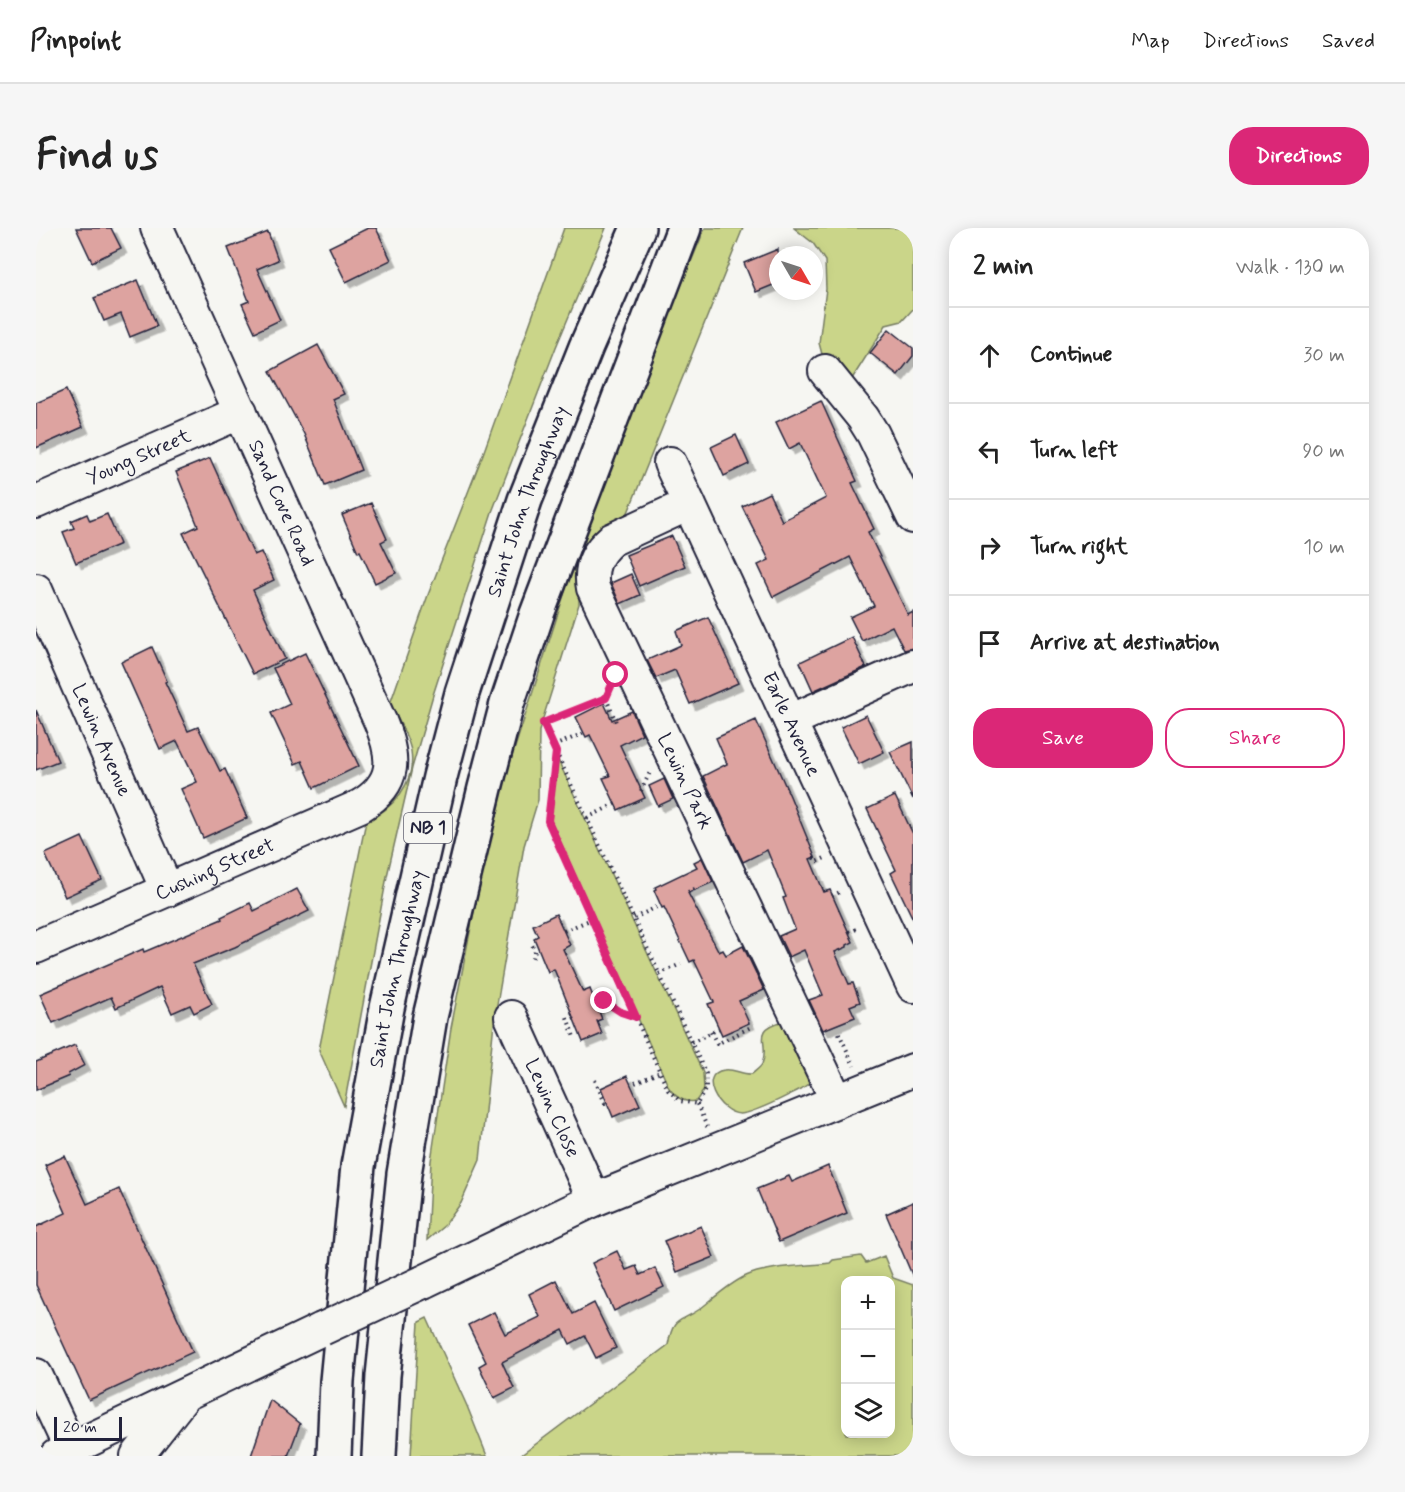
<!DOCTYPE html>
<meta charset="utf-8">
<style>
:root{--surface:#fff;--page:#f6f6f6;--text:#222;--muted:#767676;--line:#e0e0e0;--accent:#db2777}
body{margin:0;font-family:Mynerve,sans-serif;background:var(--page);color:var(--text)}
.controls{position:absolute;right:18px;bottom:18px;display:grid;overflow:hidden;border-radius:12px;box-shadow:0 3px 15px #0003}
.controls button{width:54px;height:54px;display:grid;place-items:center;padding:0;border:0;border-bottom:2px solid var(--line);background:var(--surface);color:var(--text);font:30px sans-serif}
.compass{position:absolute;left:733px;top:18px;width:54px;height:54px;border-radius:50%;background:var(--surface);box-shadow:0 3px 15px #0003;rotate:129deg}
.scale{position:absolute;left:18px;bottom:15px;width:68px;box-sizing:border-box;padding-left:6px;border:3px solid #22223b;border-top:0;font-size:16px;line-height:21px;white-space:nowrap;color:#22223b;-webkit-text-stroke:4px #f6f6f2;paint-order:stroke}
.stop{position:absolute;width:18px;height:18px;margin:-14px;border:4px solid #db2777;border-radius:50%;background:#fff}
.stop.end{background:#db2777;border-color:#fff;box-shadow:0 2px 6px #0008}
.list{margin:0;padding:0;list-style:none}
h2{display:flex;justify-content:space-between;align-items:center;height:78px;margin:0;padding:0 24px;font-size:26px}
h2 small{font-size:20px;font-weight:400;color:var(--muted)}
.list li{display:grid;grid-template-columns:39px 1fr auto;gap:18px;align-items:center;box-sizing:border-box;height:96px;padding:0 24px;border-top:2px solid var(--line)}
.list b{display:block;font-size:22px;white-space:nowrap}
.list em{font-size:20px;font-style:normal;color:var(--muted)}
.actions{display:flex;gap:12px;padding:18px 24px}
.actions a{flex:1;padding:14px 0;border:2px solid var(--accent);border-radius:24px;text-align:center;font-size:21px;color:var(--accent)}
.actions .main{background:var(--accent);color:#fff}
.icon{flex:none;width:33px;height:33px;fill:none;stroke:currentColor;stroke-width:2;stroke-linecap:round;stroke-linejoin:round}
.map{position:relative;flex:none;width:877px;height:1228px;overflow:hidden;border-radius:24px}
header{display:flex;align-items:center;gap:36px;box-sizing:border-box;height:84px;padding:0 30px;background:var(--surface);border-bottom:2px solid var(--line)}
header strong{font-size:28px}
nav{display:flex;gap:33px;margin-inline-start:auto;font-size:21px}
.intro{display:flex;align-items:center;justify-content:space-between;box-sizing:border-box;height:144px;padding:0 36px}
h1{margin:0;font-size:42px}
.button{padding:15px 27px;border-radius:24px;background:var(--accent);color:#fff;font-size:21px;font-weight:700}
main{display:flex;gap:36px;padding:0 36px}
aside{flex:1;background:var(--surface);border-radius:24px;box-shadow:0 3px 15px #0003}
.map>svg:first-child{display:block}
.green{fill:#cad589;stroke:#767c62;stroke-width:1.5;fill-rule:evenodd}
.building{fill:#dda3a0;stroke:#22223b;stroke-width:1.5;filter:url(#shadow)}
.lines{fill:none;stroke-linecap:round;stroke-linejoin:round}
.minor-casing{stroke:#22223b;stroke-width:36}
.highway-casing{stroke:#22223b;stroke-width:38}
.path{stroke:#22223b;stroke-width:4;stroke-dasharray:1.5 4.5;stroke-linecap:butt}
.minor{stroke:#f6f6f2;stroke-width:32}
.highway{stroke:#f6f6f2;stroke-width:33}
.minor-bridge-casing{stroke:#22223b;stroke-width:36;stroke-linecap:butt}
.minor-bridge{stroke:#f6f6f2;stroke-width:32}
.route{stroke:#db2777;stroke-width:8}
.labels{text-anchor:middle;dominant-baseline:central;stroke-width:5;stroke-linejoin:round;paint-order:stroke}
.shield{fill:#f6f6f2;stroke:#626272;stroke-width:1.5}
.shield-label{font-size:18px;font-weight:bold;fill:#22223b}
.street-label{font-size:20px;fill:#22223b;stroke:#f6f6f2}
</style>
<header>
<strong>Pinpoint</strong>
<nav><a>Map</a><a>Directions</a><a>Saved</a></nav>
</header>
<div class="intro"><h1>Find us</h1><a class="button">Directions</a></div>
<main>
<div class="map">
<svg width="877" height="1228" viewBox="0 0 877 1228">
<defs>
<filter id="shadow"><feDropShadow dx="5.5" dy="5.5" stdDeviation="0" flood-color="#0004"/></filter>
</defs>
<rect width="100%" height="100%" fill="#f6f6f2"/>
<filter id="ink" filterUnits="userSpaceOnUse"><feTurbulence type="fractalNoise" baseFrequency=".0167" numOctaves="2"/><feDisplacementMap in="SourceGraphic" scale="12" xChannelSelector="R" yChannelSelector="G"/><feConvolveMatrix kernelMatrix="1 2 1 2 8 2 1 2 1" color-interpolation-filters="sRGB"/></filter>
<g filter="url(#ink)">
<g class="green">
<path d="M528 0H570L520 119 456 284 397 467 376 540 351 648 308 878 283 822 330 593C357 581 380 555 375 523 372 507 361 490 354 476L392 367 447 226Z"/>
<path d="M669 0H707L591 287 566 300 554 309 543 330V376L503 503 502 572 488 618 458 794 444 932 425 975 409 997 391 1012 395 933 415 800 445 648 472 541 552 292 559 267Z"/>
<path d="M758 0H877V81L866 93 850 97 814 154 787 130 783 115 790 61 789 33 777 15Z"/>
<path d="M522 532 667 845 668 862 660 873C648 875 639 869 633 860L514 592Z"/>
<path d="M748 793 776 846 772 856 765 861C752 867 718 886 704 886 682 885 661 846 688 842 697 840 706 847 716 846 719 843 724 840 726 836 735 815 713 802 748 793Z"/>
<path d="M825 1028 830 1035 848 1028 857 1050 877 1057V1228H484L632 1117C637 1088 644 1095 664 1081 678 1070 694 1055 710 1048 731 1038 770 1038 794 1035L797 1032ZM810 1052H854V1206H810Z"/>
<path d="M391 1090 431 1178 451 1228H375L383 1094Z"/>
</g>
<g class="building">
<path d="M40 0H75L85 20 56 34Z"/>
<path d="M332 0H340L355 32 310 54 293 19Z"/>
<path d="M232 4 242 32 221 41 244 92 219 104 206 76 213 73 192 20Z"/>
<path d="M742 21V55L720 64 708 35Z"/>
<path d="M102 52 121 98 94 109 85 86 68 93 58 70Z"/>
<path d="M853 101 877 120V128L862 147 834 125Z"/>
<path d="M282 117 308 166 297 171 325 242 289 257 268 206 234 143Z"/>
<path d="M30 162 47 199 0 220V175Z"/>
<path d="M785 173 821 253 816 255 838 301 832 304 872 387 877 384V420L868 422 856 398 826 413 814 389 838 378 814 329 737 369 722 337 733 332 706 278 733 265 746 293 790 270 764 215 753 221 740 194Z"/>
<path d="M700 207 713 236 688 248 675 219Z"/>
<path d="M174 230 218 327 225 324 238 352 217 362 249 431 217 446 147 305 162 298 140 244Z"/>
<path d="M335 275 351 311 345 314 360 345 339 355 324 323 322 324 306 287Z"/>
<path d="M51 286 54 293 71 286 84 316 40 335 27 304 38 300 35 293Z"/>
<path d="M636 308 649 338 603 358 590 327Z"/>
<path d="M595 346 604 367 584 376 575 355Z"/>
<path d="M672 389 702 455 654 476 639 442 620 450 611 432 645 417 640 403Z"/>
<path d="M816 409 830 439 777 463 764 434Z"/>
<path d="M116 419 131 453 129 454 152 503 162 499 184 543 189 541 211 590 167 610 145 561 161 554 141 513 124 521 85 434Z"/>
<path d="M269 425 323 538 278 560 266 533 259 536 235 485 254 476 237 440Z"/>
<path d="M568 475 576 492 596 483 606 506 584 517 609 570 582 582 567 550 574 548 554 507 550 509 540 489Z"/>
<path d="M0 482 22 533 0 542Z"/>
<path d="M830 487 848 524 823 536 805 499Z"/>
<path d="M720 492 754 568 779 629 774 631 788 664 794 662 817 714 811 717V719L799 724 813 756 817 755 824 774 814 778 819 789 787 802 773 772 787 767 768 722 753 729 743 708 759 701 747 670 750 669 731 622 707 634 667 548 691 536 680 510Z"/>
<path d="M877 514V571L854 524Z"/>
<path d="M628 551 637 571 622 578 613 558Z"/>
<path d="M859 568 877 606V691L855 645 860 642 831 581Z"/>
<path d="M46 609 66 652 29 669 9 626Z"/>
<path d="M666 630 677 654 652 665 683 724 687 722 690 727 707 718 728 762 703 773 713 795 686 807 672 776 678 774 658 732 654 734 628 679 626 680 618 662 620 661 619 659 661 639 658 634Z"/>
<path d="M261 661 273 683 199 719 157 736 176 776 158 785 154 777 136 785 124 759 80 780 75 769 17 795 4 766 107 721 108 724 186 691 185 689 214 675 218 683Z"/>
<path d="M520 686 534 717 527 721 547 764 554 761 566 791 561 793 566 806 547 814 518 741 512 744 498 710 502 708 497 697Z"/>
<path d="M39 817 49 837 32 846 33 848 0 862V834Z"/>
<path d="M591 848 604 877 577 889 565 860Z"/>
<path d="M29 928 51 976 83 961 157 1124 53 1172 0 1057V999L30 985 9 937Z"/>
<path d="M792 938 811 985 743 1014 721 961 753 948 756 954Z"/>
<path d="M877 974V1049L850 986Z"/>
<path d="M665 998 678 1029 641 1044 628 1013Z"/>
<path d="M581 1023 590 1042 600 1038 604 1047 619 1040 628 1059 578 1083 556 1035Z"/>
<path d="M520 1052 537 1086 558 1075 580 1120 560 1130 549 1108 534 1116 527 1102 466 1134 478 1160 458 1170 443 1138 450 1134 432 1097 458 1084 469 1106 504 1089 493 1066Z"/>
<path d="M234 1172 264 1196 252 1228H215Z"/>
</g>
<g class="lines">
<defs>
<g id="minor">
<path d="M789 143 827 190 837 206 877 289"/>
<path id="s1" d="M634 235 877 758"/>
<path id="s2" d="M0 274 205 184"/>
<path id="s3" d="M653 276 575 312C560 325 553 340 557 360L801 873"/>
<path id="s4" d="M0 362 131 662"/>
<path d="M754 493 877 438"/>
<path id="s5" d="M0 719 324 578C362 555 359 529 344 493L121 0"/>
<path id="s6" d="M475 789 558 972"/>
<path d="M387 1054 558 972 877 842"/>
<path d="M0 1147 38 1228"/>
<path d="M20 1228 286 1101"/>
<path d="M101 1228 145 1172"/>
</g>
<g id="highway">
<path id="s7" d="M298 1228 301 1153 322 938 351 780 404 549 426 465 489 272 550 119 602 0"/>
<path d="M343 1228 347 1148 368 946 394 789 449 560 471 476 501 386 648 0"/>
</g>
</defs>
<use href="#minor" class="minor-casing"/>
<use href="#highway" class="highway-casing"/>
<g class="path">
<path d="M570 470 580 494 578 495"/>
<path d="M518 518 548 505"/>
<path d="M520 524 670 846V860L661 876 644 873 632 862 512 593Z"/>
<path d="M520 524 507 495 570 470 575 458"/>
<path d="M605 563 615 542"/>
<path d="M551 590 579 576"/>
<path d="M778 630 780 634 789 630"/>
<path d="M652 664 663 659"/>
<path d="M796 668 806 663"/>
<path d="M598 690 625 677"/>
<path d="M528 703 556 691"/>
<path d="M813 704 823 700"/>
<path d="M497 730 499 722 496 717 498 716"/>
<path d="M623 746 645 736"/>
<path d="M560 776 568 773 584 784 599 789"/>
<path d="M536 786 531 789 538 809"/>
<path d="M675 804 681 816 717 798"/>
<path d="M803 805 818 838"/>
<path d="M655 814 683 801"/>
<path d="M559 852 569 875 571 874"/>
<path d="M599 855 624 844"/>
<path d="M661 876 671 899"/>
</g>
<use href="#minor" class="minor"/>
<use href="#highway" class="highway"/>
<defs>
<path id="minor-bridge" d="M286 1101 387 1054"/>
</defs>
<use href="#minor-bridge" class="minor-bridge-casing"/>
<use href="#minor-bridge" class="minor-bridge"/>
</g>
</g>
<g class="lines" filter="url(#ink)">
<path class="route" d="M568 773 585 784 600 789 512 593 520 524 507 495 570 470 580 447"/>
</g>
<g class="labels">
<rect class="shield" x="368" y="585" width="48" height="30" rx="4.5"/>
<g class="shield-label">
<text x="392" y="600">NB 1</text>
</g>
<g class="street-label">
<text stroke="none"><textPath href="#s2" startOffset="112">Young Street</textPath></text>
<text stroke="none"><textPath href="#s7" startOffset="978">Saint John Throughway</textPath></text>
<text transform="translate(245 275) rotate(66)">Sand Cove Road</text>
<text stroke="none"><textPath href="#s1" startOffset="288">Earle Avenue</textPath></text>
<text stroke="none"><textPath href="#s4" startOffset="164">Lewin Avenue</textPath></text>
<text stroke="none"><textPath href="#s3" startOffset="354">Lewin Park</textPath></text>
<text stroke="none"><textPath href="#s5" startOffset="195">Cushing Street</textPath></text>
<text stroke="none"><textPath href="#s7" startOffset="492">Saint John Throughway</textPath></text>
<text stroke="none"><textPath href="#s6" startOffset="100">Lewin Close</textPath></text>
</g>
</g>
</svg>
<div class="controls">
<button>+</button>
<button>−</button>
<button><svg class="icon" aria-label="layers" viewBox="0 0 24 24"><path d="M12 4l9 5-9 5-9-5zM3 14l9 5 9-5"/></svg></button>
</div>
<svg class="compass" viewBox="-18 -18 36 36"><path d="M0-13l5 13h-10z" fill="#e53935"/><path d="M0 13l5-13h-10z" fill="#767676"/></svg>
<div class="scale">20 m</div>
<div class="stop" style="left:580px;top:447px"></div>
<div class="stop end" style="left:568px;top:773px"></div>
</div>
<aside>
<h2>2 min<small>Walk · 130 m</small></h2>
<ul class="list">
<li><svg class="icon" aria-label="ahead" viewBox="0 0 24 24"><path d="M12 20V5M6 11l6-6 6 6"/></svg><div><b>Continue</b></div><em>30 m</em></li>
<li><svg class="icon" aria-label="left" viewBox="0 0 24 24"><path d="M17 20v-9H6M10 6l-5 5 5 5"/></svg><div><b>Turn left</b></div><em>90 m</em></li>
<li><svg class="icon" aria-label="right" viewBox="0 0 24 24"><path d="M7 20v-9h11M14 6l5 5-5 5"/></svg><div><b>Turn right</b></div><em>10 m</em></li>
<li><svg class="icon" aria-label="arrive" viewBox="0 0 24 24"><path d="M6 21V4h12l-3 4 3 4H6"/></svg><div><b>Arrive at destination</b></div></li>
</ul>
<div class="actions"><a class="main">Save</a><a>Share</a></div>
</aside>
</main>
